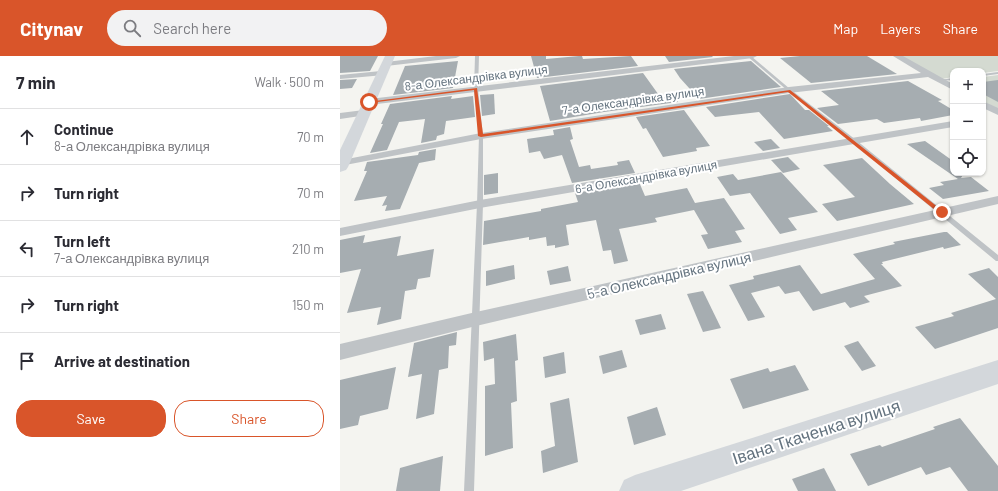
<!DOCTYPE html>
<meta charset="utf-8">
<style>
:root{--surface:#fff;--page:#f2f2f3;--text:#2b2b33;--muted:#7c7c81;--line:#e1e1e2;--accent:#d9552a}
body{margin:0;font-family:Barlow,sans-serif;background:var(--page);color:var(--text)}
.controls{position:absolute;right:12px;top:12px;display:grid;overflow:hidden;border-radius:8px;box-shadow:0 1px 3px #0004}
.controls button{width:36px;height:36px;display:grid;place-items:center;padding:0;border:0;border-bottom:1px solid var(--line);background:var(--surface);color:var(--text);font:20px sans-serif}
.stop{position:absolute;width:12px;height:12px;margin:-9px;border:3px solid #d9552a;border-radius:50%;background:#fff}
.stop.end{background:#d9552a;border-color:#fff;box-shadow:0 1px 4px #0008}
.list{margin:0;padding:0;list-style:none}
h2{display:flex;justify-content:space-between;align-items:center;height:52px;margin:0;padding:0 16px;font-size:17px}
h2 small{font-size:13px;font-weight:400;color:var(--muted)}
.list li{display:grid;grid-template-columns:26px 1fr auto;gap:12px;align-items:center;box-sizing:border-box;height:56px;padding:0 16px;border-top:1px solid var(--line)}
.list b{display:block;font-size:15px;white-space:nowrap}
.list p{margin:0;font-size:13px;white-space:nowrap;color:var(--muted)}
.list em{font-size:13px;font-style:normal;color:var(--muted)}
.actions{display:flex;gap:8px;padding:12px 16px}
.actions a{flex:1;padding:9px 0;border:1px solid var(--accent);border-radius:16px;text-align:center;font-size:14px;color:var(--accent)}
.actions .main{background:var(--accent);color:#fff}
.icon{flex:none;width:22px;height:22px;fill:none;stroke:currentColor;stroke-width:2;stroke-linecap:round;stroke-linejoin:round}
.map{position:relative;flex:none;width:658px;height:435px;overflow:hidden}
header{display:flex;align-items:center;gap:24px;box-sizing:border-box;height:56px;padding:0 20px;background:var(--accent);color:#fff}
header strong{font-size:19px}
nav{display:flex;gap:22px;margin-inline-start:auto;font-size:14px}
.search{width:280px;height:36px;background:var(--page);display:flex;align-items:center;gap:10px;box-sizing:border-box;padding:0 14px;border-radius:22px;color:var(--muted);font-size:15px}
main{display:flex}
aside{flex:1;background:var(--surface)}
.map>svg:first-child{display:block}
.green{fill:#d4dad1}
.building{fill:#a6adb1}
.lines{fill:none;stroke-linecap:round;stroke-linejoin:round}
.lane{fill:#bfc3c6;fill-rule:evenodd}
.street{fill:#bfc3c6;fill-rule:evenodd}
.secondary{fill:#d3d7db;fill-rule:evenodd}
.route{fill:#d9552a}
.labels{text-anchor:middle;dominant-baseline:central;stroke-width:4;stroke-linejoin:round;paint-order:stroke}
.far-street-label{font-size:12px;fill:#64737f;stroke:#fff}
.street-label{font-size:14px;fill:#64737f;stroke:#fff}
.near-street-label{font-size:17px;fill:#64737f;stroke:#fff}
</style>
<header>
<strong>Citynav</strong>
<div class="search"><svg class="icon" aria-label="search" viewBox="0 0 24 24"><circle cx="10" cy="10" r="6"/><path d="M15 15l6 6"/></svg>Search here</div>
<nav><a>Map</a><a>Layers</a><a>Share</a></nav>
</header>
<main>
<aside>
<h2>7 min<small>Walk · 500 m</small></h2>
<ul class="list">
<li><svg class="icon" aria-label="ahead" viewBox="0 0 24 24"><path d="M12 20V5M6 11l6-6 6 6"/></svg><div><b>Continue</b><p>8-а Олександрівка вулиця</p></div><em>70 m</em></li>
<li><svg class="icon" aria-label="right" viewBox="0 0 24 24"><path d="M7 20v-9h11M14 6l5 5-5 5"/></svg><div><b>Turn right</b></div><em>70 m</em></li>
<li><svg class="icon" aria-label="left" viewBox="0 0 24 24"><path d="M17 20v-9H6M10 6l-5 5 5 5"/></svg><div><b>Turn left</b><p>7-а Олександрівка вулиця</p></div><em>210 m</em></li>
<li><svg class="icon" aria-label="right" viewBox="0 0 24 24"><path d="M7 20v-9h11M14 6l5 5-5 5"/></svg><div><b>Turn right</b></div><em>150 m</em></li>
<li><svg class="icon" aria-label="arrive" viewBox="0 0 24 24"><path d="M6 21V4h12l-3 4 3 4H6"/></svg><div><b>Arrive at destination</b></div></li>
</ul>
<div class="actions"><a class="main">Save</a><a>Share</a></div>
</aside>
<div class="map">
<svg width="658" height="435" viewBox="0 0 658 435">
<rect width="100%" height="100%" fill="#f4f4f0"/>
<g class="green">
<path d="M561 0H658V15L643 17V15H613V21L602 23Z"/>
<path d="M658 19V53L643 45V21Z"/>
</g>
<g class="building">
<path d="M0 0H38L30 15 0 17Z"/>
<path d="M191 0H206V3L239 0H242L243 3 291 0 298 10 197 22Z"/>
<path d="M325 0H372L373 1 329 6Z"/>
<path d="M460 0H527L557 18 471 27 440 2Z"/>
<path d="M118 5 113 32 53 39 65 10Z"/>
<path d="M411 5 441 31 359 43 340 22 334 13Z"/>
<path d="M303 17 321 42 333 40 338 46 264 56 210 65 200 30Z"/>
<path d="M17 23 12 32 0 33V24Z"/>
<path d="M658 24V46L643 38V26Z"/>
<path d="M568 25 602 44 598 45 613 54V59L581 65 580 62 544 67 537 63 498 68 477 52 499 49 481 35Z"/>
<path d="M154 38 155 58 142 60 140 39Z"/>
<path d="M450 38 465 54H469L489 70H487L493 75 444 83 419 56 375 61 366 51Z"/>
<path d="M112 40 111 43 133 40 135 61 106 65 104 78 97 80 96 84 81 87 85 63 59 66 47 94 30 97 43 68H41L50 48Z"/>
<path d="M344 54 370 90 356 92 357 95 323 101 306 72 303 73 296 61Z"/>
<path d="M230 71 233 83 230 84 239 111 250 109 251 113 278 109 277 106 289 104 295 117 232 127 222 99 204 103 200 95 189 97 187 83 214 79 213 74Z"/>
<path d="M431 83 440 92 423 95 414 86Z"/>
<path d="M585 85 613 105V117H624L621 122 631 121 649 135 603 143 589 132 604 129 600 126 618 123 567 88Z"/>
<path d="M96 93 95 104 79 107 60 153 45 155 47 149 42 150 47 140 14 145 27 115H24L27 106 78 99 79 96Z"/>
<path d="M448 101 460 113 443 117 431 104Z"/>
<path d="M522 102 550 128 574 148 497 165 482 148 515 141 483 109Z"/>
<path d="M441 116 478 156 448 162 457 174 440 178 410 137 390 140 377 121 393 118 398 124Z"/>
<path d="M158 117V137L144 139V119Z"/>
<path d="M299 126 305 140 347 132 355 147 384 142 405 173 395 175 402 186 368 193 361 179 368 178 354 154 315 162 317 166 279 173 288 205 274 208 271 194 263 195 256 164 226 169 229 189 215 192V189L207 190 206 181 189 184V181L143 189 144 165 201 155V153L238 146 235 137Z"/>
<path d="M604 176H607L621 189 604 193 603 191 542 206 543 208H541L562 230 524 240 530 246 510 252 505 246 473 255 459 235 445 238 439 230 411 237 425 261 408 265 389 229 414 223 413 220 460 209 481 238 535 223 513 198 555 188 553 186Z"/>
<path d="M25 179 23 187 61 180 57 200 94 193 90 221 78 223 76 233 65 235 61 263 37 269 41 251 7 257 21 213 0 217V184Z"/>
<path d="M174 209 175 223 146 230V215Z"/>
<path d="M228 210 231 225 210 229 207 215Z"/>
<path d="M649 212 658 221V272L595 293 575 271 614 260 611 257 656 243 628 218Z"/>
<path d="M363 235 381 272 363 276 347 238Z"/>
<path d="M321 258 326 273 300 279 295 264Z"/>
<path d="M117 276 116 289 109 290 108 312 99 314 94 358 76 363 82 318 68 321 74 287Z"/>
<path d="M176 278 178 304 175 305 177 345 171 347 173 392 145 400V330L155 328 154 302 144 305 143 286Z"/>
<path d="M518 285 536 310 522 315 504 290Z"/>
<path d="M282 294 287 311 263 318 259 300Z"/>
<path d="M224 296 226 317 205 322 203 301Z"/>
<path d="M455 309 469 334 403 353 390 323 428 312 430 316Z"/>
<path d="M56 311 48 353 20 360 18 369 0 373V324Z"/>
<path d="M229 342 238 406 203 417 201 395 215 390 210 347Z"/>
<path d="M317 351 326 379 294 389 287 361Z"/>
<path d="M620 362 658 410V435H628L610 411 586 419 581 411 528 430 510 398 540 389 542 391 595 373 593 371Z"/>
<path d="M103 400 100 435H56L60 412Z"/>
<path d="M484 412 496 435H458L452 423Z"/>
</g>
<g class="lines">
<g class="lane">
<path d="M135 0H139L138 33 143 80V148L134 435H124L137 148 139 80 134 33Z"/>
<path d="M407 0H411L450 33 516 84 658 199V205H656L512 86 448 35Z"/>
<path d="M658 16V18L643 20V18Z"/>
<path d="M613 22V24L601 25 599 24Z"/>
</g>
<g class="street">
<path d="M96 0H120L116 2 46 10 42 8 46 6Z"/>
<path d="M394 0H417L413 2 29 49 24 46 29 43Z"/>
<path d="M553 0H563L613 28V34L588 21 449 37 141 83 0 110V104H2L141 77 449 31 581 17Z"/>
<path d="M41 15H44V19L0 23V19Z"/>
<path d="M643 45 658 52V59L643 52Z"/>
<path d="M24 54 29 57 27 59 0 63V57Z"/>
<path d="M613 65V71L140 152 0 180V172L140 144Z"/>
<path d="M658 140V148L136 270 0 304V288L136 256Z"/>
</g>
<g class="secondary">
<path d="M45 0H55L8 111 6 114 0 116V94Z"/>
<path d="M658 304V328L341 435H279L284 424 295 419Z"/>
</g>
</g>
<path class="route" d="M137 32 143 78 450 34 604 156 600 158 448 36 141 81 138 80 134 34 29 47 27 46Z"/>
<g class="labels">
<g class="far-street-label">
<text transform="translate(136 21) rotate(-7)">8-а Олександрівка вулиця</text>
<text transform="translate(293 44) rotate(-8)">7-а Олександрівка вулиця</text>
<text transform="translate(306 120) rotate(-10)">6-а Олександрівка вулиця</text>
</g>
<g class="street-label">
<text transform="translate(329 219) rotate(-13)">5-а Олександрівка вулиця</text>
</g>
<g class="near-street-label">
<text transform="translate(476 375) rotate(-18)">Івана Ткаченка вулиця</text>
</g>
</g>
</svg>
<div class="controls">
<button>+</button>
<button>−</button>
<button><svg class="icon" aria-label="locate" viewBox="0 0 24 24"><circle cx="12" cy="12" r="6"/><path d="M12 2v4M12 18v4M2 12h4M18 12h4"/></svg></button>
</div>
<div class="stop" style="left:29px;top:46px"></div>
<div class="stop end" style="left:602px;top:156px"></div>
</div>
</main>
